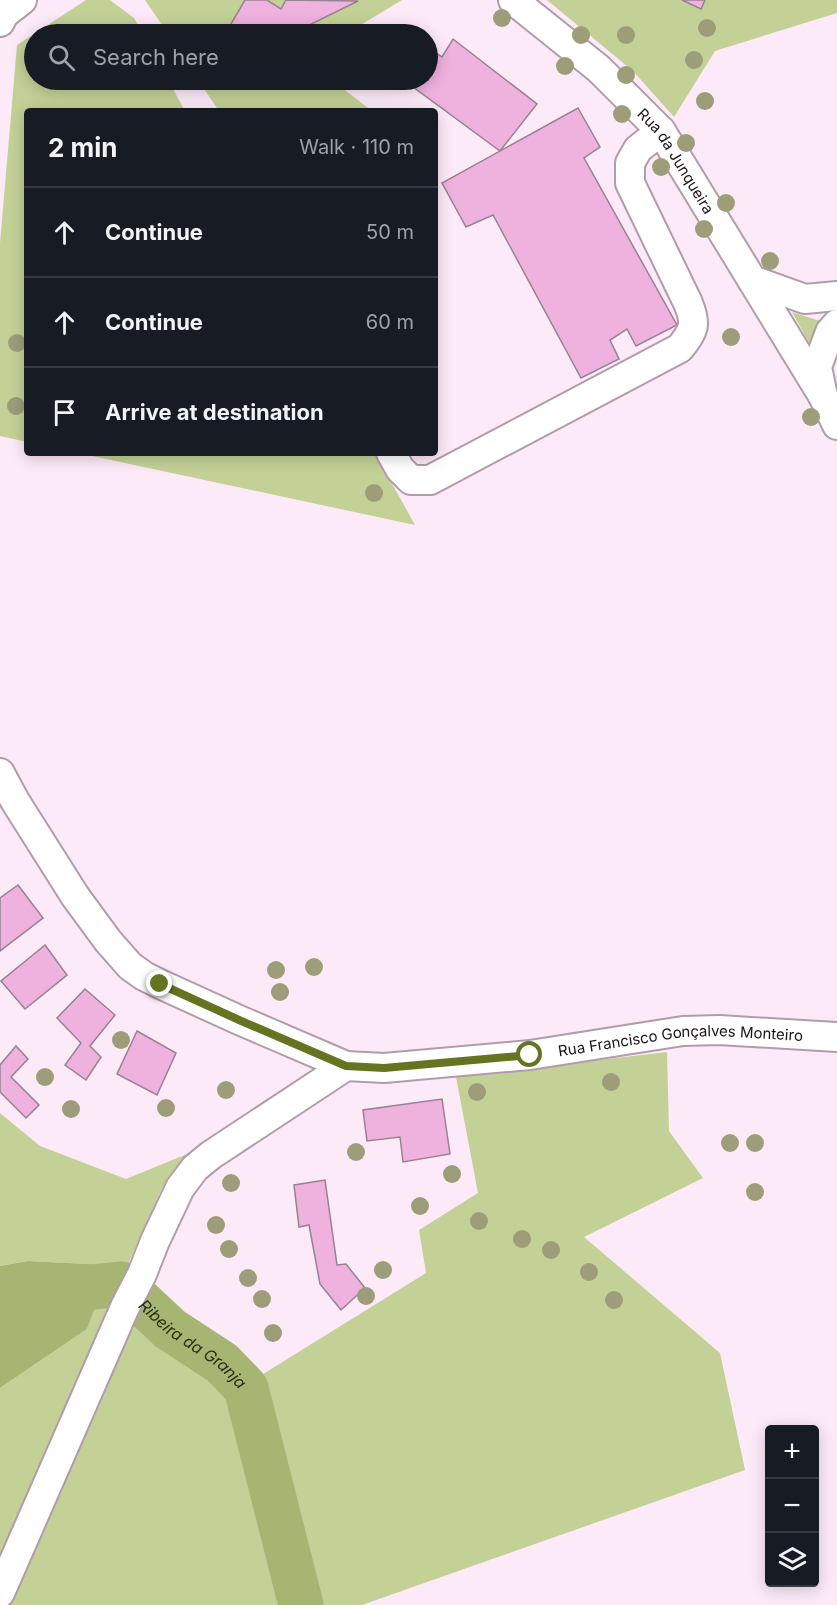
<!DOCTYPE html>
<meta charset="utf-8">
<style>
:root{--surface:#171b24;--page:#242831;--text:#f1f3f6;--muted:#9ea1a6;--line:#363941}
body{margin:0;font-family:Inter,sans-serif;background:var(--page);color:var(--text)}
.controls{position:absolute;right:18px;bottom:18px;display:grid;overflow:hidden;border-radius:6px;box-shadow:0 3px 15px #0003}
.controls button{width:54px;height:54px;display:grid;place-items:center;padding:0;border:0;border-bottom:2px solid var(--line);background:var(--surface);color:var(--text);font:30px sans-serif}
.stop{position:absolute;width:18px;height:18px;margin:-14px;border:4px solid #647420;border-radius:50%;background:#fff}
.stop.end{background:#647420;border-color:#fff;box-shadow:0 2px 6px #0008}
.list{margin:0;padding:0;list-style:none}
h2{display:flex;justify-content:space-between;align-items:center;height:78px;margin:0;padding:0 24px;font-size:26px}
h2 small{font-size:20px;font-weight:400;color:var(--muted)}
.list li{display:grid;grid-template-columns:39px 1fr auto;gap:18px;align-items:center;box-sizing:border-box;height:90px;padding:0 24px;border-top:2px solid var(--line)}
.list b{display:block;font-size:22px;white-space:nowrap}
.list em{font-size:20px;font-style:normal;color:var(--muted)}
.icon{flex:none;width:33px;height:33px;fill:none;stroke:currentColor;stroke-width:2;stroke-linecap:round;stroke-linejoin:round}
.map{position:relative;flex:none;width:837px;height:1605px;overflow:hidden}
.search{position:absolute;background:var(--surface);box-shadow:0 3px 15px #0003;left:24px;top:24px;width:414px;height:66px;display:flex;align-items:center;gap:15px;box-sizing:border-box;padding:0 21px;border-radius:33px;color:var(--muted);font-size:22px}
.panel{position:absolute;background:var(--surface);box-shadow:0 3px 15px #0003;left:24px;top:108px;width:414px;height:348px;border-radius:6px}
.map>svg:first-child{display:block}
.green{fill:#c3d197}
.water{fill:#a6b672}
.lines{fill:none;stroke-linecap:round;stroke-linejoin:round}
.river{stroke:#a6b672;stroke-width:45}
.building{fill:#efb1de;stroke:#978291;stroke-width:1.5}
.minor-casing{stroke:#b29cab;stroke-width:32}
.minor{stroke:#fff;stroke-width:28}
.tree{fill:#9e9d7a}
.route{stroke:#647420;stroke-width:8}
.labels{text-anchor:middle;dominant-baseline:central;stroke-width:4.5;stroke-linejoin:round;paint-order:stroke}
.street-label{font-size:15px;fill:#191217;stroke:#fdeaf8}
.water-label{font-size:16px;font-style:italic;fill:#282e10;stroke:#fdeaf8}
</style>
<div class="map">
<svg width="837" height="1605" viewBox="0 0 837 1605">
<rect width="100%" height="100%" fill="#fdeaf8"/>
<g class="green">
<path d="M86 0H110L134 18 143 34H34V80H168L185 111H27V442L0 436V243L17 45Z"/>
<path d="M145 0H402L346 34H168Z"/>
<path d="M547 0H837V13L715 51 674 117 633 71Z"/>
<path d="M198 80H332L372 111H219Z"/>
<path d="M792 312 817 320 833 318 817 357Z"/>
<path d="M78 453H375L415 525Z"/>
<path d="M667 1052 669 1131 703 1178 584 1237 720 1353 745 1470 362 1605H322L255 1379 426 1273 419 1230 478 1193 456 1077Z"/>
<path d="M0 1113 40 1146 126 1179 192 1152 161 1190 127 1266 28 1261 0 1266Z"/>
<path d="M105 1302 122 1304 0 1569V1388L87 1329 95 1308Z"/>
<path d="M134 1321 217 1376 240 1413 289 1605H9Z"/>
</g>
<path class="water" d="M28 1261 127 1266 138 1272 122 1304 105 1302 95 1308 87 1329 0 1388V1266Z"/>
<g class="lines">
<path class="river" id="s1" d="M0 1320 64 1290 122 1284 170 1329 222 1363 246 1388 301 1605"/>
</g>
<g class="building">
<path d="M245 0H267L281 9 286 0 358 1 303 28 299 34H275L269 32 267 34H225Z"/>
<path d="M682 0H705L701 9Z"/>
<path d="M453 39 537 104 500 151 405 81V80H428V48L442 57Z"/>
<path d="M578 108 600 147 584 158 677 325 636 346 627 329 610 340 619 359 581 378 493 215 466 227 442 183Z"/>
<path d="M18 885 43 918 0 951V898Z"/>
<path d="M45 945 67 975 25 1009 1 981Z"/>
<path d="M85 989 115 1015 90 1046 101 1057 86 1080 65 1065 81 1043 57 1018Z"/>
<path d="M137 1031 176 1053 157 1095 117 1074Z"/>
<path d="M16 1046 28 1059 11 1077 39 1105 26 1118 0 1092V1065Z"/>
<path d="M442 1099 450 1154 403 1162 400 1137 367 1141 363 1110Z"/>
<path d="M325 1180 337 1265 346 1264 365 1288 341 1310 320 1284 309 1225 299 1227 294 1185Z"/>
</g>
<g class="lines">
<defs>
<g id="minor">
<path id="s2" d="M513 0 599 69 661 131 752 280 805 299 837 296"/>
<path d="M0 22 4 14 22 0"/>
<path d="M752 280 823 396"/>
<path d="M837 324 830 332 817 367 823 396 837 425"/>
<path d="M391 453 400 469 411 480H430L680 348C694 330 697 325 688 303L630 183V163L638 149 661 131"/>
<path id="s3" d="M0 773 15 801 75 896 108 941 130 966 144 976 160 984 239 1020 346 1066 384 1068 530 1055 683 1031 719 1030 837 1037"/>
<path d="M0 1593 125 1307 142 1274 155 1241 180 1188 195 1168 211 1155 346 1066"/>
</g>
</defs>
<use href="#minor" class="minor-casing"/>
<use href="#minor" class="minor"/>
</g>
<g class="tree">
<circle cx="502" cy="18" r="9"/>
<circle cx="707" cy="28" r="9"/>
<circle cx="581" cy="35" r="9"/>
<circle cx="626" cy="35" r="9"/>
<circle cx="694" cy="60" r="9"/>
<circle cx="565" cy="66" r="9"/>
<circle cx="626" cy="75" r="9"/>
<circle cx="705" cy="101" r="9"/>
<circle cx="622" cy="114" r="9"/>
<circle cx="686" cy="143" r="9"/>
<circle cx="661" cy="167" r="9"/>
<circle cx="726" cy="203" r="9"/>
<circle cx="704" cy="229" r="9"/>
<circle cx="770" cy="261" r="9"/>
<circle cx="731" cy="337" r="9"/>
<circle cx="17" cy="343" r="9"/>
<circle cx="16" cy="406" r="9"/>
<circle cx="811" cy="417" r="9"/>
<circle cx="374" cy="493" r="9"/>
<circle cx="314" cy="967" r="9"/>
<circle cx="276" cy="970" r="9"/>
<circle cx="280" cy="992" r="9"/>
<circle cx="121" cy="1040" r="9"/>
<circle cx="45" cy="1077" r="9"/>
<circle cx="611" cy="1082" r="9"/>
<circle cx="226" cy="1090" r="9"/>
<circle cx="477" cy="1092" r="9"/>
<circle cx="166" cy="1108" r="9"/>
<circle cx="71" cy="1109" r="9"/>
<circle cx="730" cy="1143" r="9"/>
<circle cx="755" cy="1143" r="9"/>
<circle cx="356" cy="1152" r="9"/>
<circle cx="452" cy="1174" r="9"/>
<circle cx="231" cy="1183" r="9"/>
<circle cx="755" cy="1192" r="9"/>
<circle cx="420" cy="1206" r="9"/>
<circle cx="479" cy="1221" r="9"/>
<circle cx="216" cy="1225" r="9"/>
<circle cx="522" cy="1239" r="9"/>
<circle cx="229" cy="1249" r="9"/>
<circle cx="551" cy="1250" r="9"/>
<circle cx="383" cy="1270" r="9"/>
<circle cx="589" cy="1272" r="9"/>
<circle cx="248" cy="1278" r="9"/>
<circle cx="366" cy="1296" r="9"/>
<circle cx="262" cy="1299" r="9"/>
<circle cx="614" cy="1300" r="9"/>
<circle cx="273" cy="1333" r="9"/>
</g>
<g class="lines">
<path class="route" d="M160 984 239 1020 346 1066 384 1068 530 1055"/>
</g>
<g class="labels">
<g class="street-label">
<text stroke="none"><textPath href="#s2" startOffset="231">Rua da Junqueira</textPath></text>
<text stroke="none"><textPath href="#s3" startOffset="808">Rua Francisco Gonçalves Monteiro</textPath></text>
</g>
<g class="water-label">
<text stroke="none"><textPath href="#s1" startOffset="222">Ribeira da Granja</textPath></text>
</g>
</g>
</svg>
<div class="controls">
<button>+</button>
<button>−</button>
<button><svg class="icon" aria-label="layers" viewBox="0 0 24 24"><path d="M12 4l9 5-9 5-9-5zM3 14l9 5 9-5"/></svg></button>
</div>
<div class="stop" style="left:530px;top:1055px"></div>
<div class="stop end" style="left:160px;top:984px"></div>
<div class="search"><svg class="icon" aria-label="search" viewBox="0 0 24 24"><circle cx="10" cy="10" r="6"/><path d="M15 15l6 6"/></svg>Search here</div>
<section class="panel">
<h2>2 min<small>Walk · 110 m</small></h2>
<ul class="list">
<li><svg class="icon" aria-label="ahead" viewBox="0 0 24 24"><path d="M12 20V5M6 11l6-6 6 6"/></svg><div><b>Continue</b></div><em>50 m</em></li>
<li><svg class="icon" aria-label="ahead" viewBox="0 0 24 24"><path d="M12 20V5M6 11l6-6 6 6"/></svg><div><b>Continue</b></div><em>60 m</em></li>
<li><svg class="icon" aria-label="arrive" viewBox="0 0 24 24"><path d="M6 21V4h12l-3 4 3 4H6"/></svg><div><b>Arrive at destination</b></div></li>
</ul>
</section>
</div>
